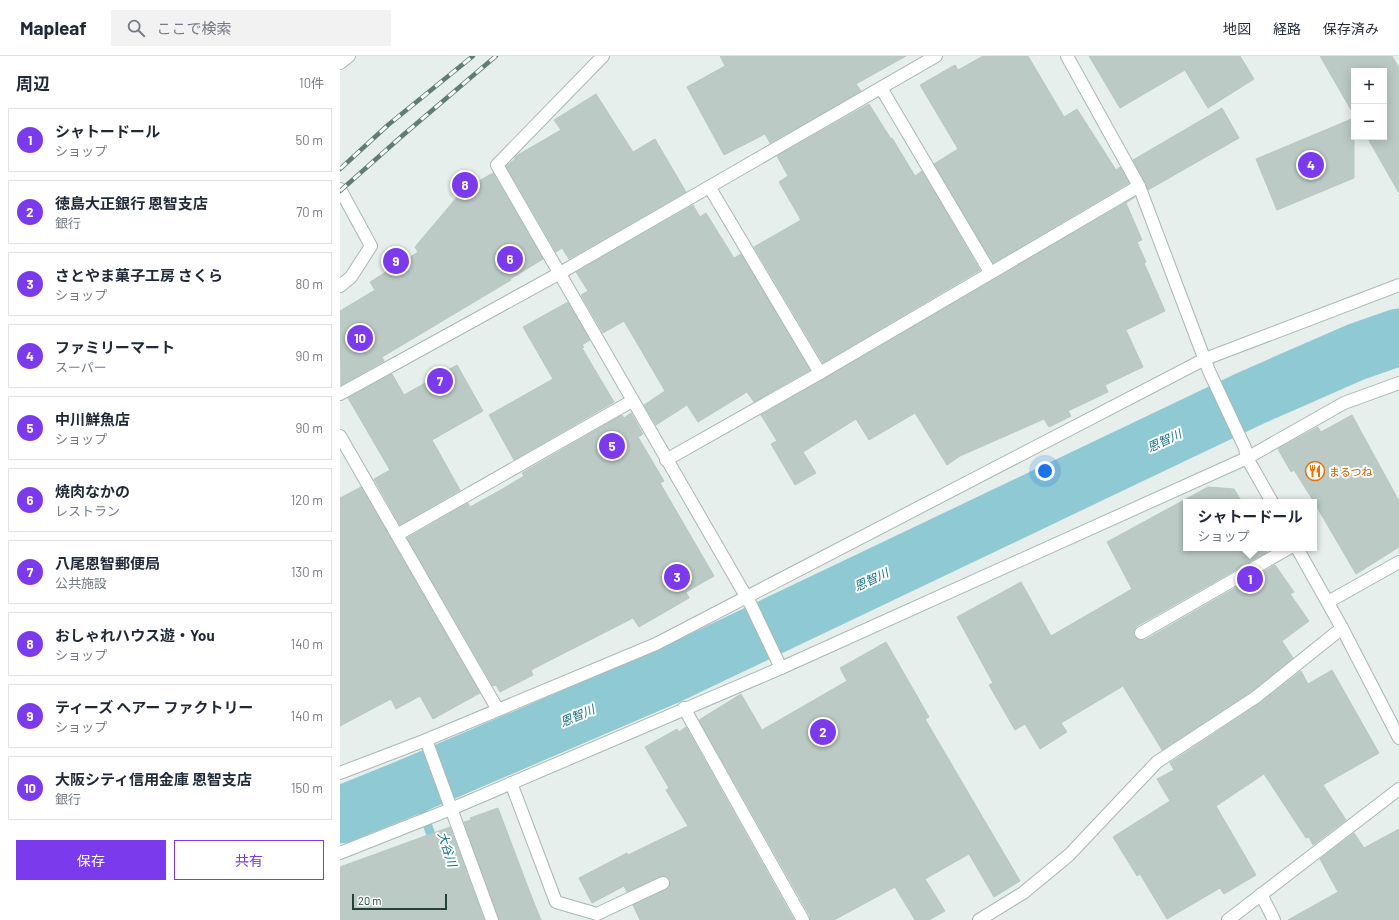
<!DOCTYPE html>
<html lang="ja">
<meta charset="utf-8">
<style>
:root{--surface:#fff;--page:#f2f2f3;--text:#1f2937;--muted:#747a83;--line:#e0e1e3;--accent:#7c3aed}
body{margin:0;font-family:Barlow,"Noto Sans JP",sans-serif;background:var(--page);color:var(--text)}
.controls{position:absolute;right:12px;top:12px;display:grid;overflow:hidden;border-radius:0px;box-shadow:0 2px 10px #0003}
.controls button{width:36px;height:36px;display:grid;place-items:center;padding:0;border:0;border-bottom:1px solid var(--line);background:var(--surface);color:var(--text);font:20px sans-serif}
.scale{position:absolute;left:12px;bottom:10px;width:95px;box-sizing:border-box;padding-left:4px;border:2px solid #24423a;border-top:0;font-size:11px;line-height:14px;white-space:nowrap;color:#24423a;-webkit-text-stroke:3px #f7fbf9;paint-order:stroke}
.you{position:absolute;left:705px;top:415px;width:14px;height:14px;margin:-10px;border:3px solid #fff;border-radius:50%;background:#1a73e8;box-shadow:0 0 0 6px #1a73e833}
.badge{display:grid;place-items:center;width:26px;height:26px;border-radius:50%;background:var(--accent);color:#fff;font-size:13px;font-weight:700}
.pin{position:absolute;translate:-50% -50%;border:2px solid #fff;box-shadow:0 1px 4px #0006}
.popup{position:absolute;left:843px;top:443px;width:134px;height:52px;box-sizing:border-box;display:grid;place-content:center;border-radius:0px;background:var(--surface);filter:drop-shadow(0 1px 3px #0005);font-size:13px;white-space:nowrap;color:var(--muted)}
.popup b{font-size:15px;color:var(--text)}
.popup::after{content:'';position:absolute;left:50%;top:100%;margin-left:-8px;border:8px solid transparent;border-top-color:var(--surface)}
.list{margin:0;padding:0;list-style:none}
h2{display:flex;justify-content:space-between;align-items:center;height:52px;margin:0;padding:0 16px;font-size:17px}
h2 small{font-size:13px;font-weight:400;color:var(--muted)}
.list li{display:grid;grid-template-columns:26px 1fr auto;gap:12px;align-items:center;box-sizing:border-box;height:64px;margin:0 8px 8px;padding:0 8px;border:1px solid var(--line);border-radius:0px}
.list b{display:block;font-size:15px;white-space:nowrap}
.list p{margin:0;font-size:13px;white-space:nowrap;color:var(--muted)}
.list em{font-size:13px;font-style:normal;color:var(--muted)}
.actions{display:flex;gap:8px;padding:12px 16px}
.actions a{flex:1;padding:9px 0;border:1px solid var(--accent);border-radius:0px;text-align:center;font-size:14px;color:var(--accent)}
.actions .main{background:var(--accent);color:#fff}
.icon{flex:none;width:22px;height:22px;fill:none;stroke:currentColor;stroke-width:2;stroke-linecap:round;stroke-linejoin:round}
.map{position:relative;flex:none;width:1059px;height:864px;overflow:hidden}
header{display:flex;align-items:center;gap:24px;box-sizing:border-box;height:56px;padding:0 20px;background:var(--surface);border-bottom:1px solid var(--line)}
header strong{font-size:19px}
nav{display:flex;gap:22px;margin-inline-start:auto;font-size:14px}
.search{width:280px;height:36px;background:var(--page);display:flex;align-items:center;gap:10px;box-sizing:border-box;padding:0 14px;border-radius:0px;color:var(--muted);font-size:15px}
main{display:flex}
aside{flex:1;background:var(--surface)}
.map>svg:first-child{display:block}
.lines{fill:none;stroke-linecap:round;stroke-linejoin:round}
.stream{stroke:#8ec9d4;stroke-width:9}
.river{stroke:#8ec9d4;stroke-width:57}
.building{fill:#bbcac4;stroke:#b8c9c2}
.service-casing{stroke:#a8b8b2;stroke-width:14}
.minor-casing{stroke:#a8b8b2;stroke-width:14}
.tertiary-casing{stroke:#a8b8b2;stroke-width:14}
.service{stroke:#fff;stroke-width:12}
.minor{stroke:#fff;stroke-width:12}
.tertiary{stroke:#fff;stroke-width:12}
.rail-casing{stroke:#5f7d75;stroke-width:4.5}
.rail{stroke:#f7fbf9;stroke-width:3;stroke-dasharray:9;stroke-linecap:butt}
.labels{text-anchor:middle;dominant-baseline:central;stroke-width:4;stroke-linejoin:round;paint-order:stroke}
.food-label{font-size:11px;fill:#c56008;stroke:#f7fbf9;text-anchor:start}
.water-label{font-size:12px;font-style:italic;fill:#1c6f80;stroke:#f7fbf9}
</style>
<header>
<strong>Mapleaf</strong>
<div class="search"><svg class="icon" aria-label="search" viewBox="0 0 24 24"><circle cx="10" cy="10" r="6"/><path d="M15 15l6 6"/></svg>ここで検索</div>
<nav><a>地図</a><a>経路</a><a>保存済み</a></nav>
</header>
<main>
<aside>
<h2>周辺<small>10件</small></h2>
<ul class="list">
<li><span class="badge">1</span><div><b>シャトードール</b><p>ショップ</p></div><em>50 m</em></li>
<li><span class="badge">2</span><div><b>徳島大正銀行 恩智支店</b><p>銀行</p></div><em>70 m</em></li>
<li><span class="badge">3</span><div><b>さとやま菓子工房 さくら</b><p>ショップ</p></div><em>80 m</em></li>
<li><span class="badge">4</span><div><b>ファミリーマート</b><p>スーパー</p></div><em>90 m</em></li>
<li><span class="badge">5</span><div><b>中川鮮魚店</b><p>ショップ</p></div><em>90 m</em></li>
<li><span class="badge">6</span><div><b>焼肉なかの</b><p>レストラン</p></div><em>120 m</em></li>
<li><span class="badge">7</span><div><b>八尾恩智郵便局</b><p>公共施設</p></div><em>130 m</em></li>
<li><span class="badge">8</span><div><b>おしゃれハウス遊・You</b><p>ショップ</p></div><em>140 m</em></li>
<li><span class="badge">9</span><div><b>ティーズ ヘアー ファクトリー</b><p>ショップ</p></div><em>140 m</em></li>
<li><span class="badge">10</span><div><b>大阪シティ信用金庫 恩智支店</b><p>銀行</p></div><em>150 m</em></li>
</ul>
<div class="actions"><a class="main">保存</a><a>共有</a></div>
</aside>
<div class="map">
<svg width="1059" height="864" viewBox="0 0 1059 864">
<rect width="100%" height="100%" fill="#e6efeb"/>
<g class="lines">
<path class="stream" d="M74 729 94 788"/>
<path class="river" d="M0 759 74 729 328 620 911 342 1016 296 1059 281"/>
</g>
<g class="building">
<path d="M380 0H566L516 28 521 35 430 87 425 78 384 99 347 31 385 10Z"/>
<path d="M643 0H688L724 61 737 53 776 114 780 111 789 127 653 207 594 108 618 93 580 29 615 9 618 14Z"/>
<path d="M749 0H900L914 23 868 52 845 14 780 52Z"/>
<path d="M980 0H1052L1059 12V137L1027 81H1044V15H1014V59Z"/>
<path d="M256 38 293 96 315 83 346 136 229 203 222 192 216 196 166 110 174 104 176 100 221 74 214 64Z"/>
<path d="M529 48 551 83 552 82 575 120 582 115 640 214 483 307 414 191 461 164 439 126 448 120 437 100Z"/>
<path d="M882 52 899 82 808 134 793 104Z"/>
<path d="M1014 62V122L937 154 916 103Z"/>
<path d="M153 117 203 203 170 223 171 224 42 301 44 305 1 329 0 255 35 234 30 226 78 196 75 191 123 134Z"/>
<path d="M795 141 786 147 802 184 797 186 806 206 804 207 825 255 786 274 803 311 765 329 768 336 728 355 731 360 709 371 704 363 620 400 607 409 575 357 529 384 516 363 463 396 476 417 455 429 431 388 437 385 421 359Z"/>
<path d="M353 149 360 161 366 157 394 202 401 198 470 314 414 346 407 336 358 366 347 349 316 369 304 349 325 335 284 265 263 277 241 239 248 235 236 216Z"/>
<path d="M228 246 250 284 242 289 244 291 242 292 274 346 174 404 149 359 213 323 183 271Z"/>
<path d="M117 309 143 355 92 384 120 434 60 469 34 423 50 414 8 342 52 318 64 339Z"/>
<path d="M291 357 303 378 298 381 324 425 320 427 374 520 346 536 349 542 299 571 293 562 191 614 193 619 160 636 156 629 153 630 67 482 128 447 130 451 159 435 184 420 182 417 282 359 284 362Z"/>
<path d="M1012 359 1059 445V491L1016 518 974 446 954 414 951 416 938 393 978 371 981 376Z"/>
<path d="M21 431 140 637 93 663 80 640 56 653 51 643 0 670V442Z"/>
<path d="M868 431 894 433 902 446H846V492H924L927 496 797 570 794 574V580L798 584H805L935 509 954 536 950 538 969 565 942 585 953 602 912 635 822 694 783 630 721 667 727 676 700 693 685 668 675 674 649 629 653 627 617 561 681 526 711 580 792 533 767 486Z"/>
<path d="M546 586 589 661 585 663 680 825 654 841 629 798 585 823 605 855 589 864H575L555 831 494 864H470V860L359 664 401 638 422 674 507 625 500 612Z"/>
<path d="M992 614 1039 697 983 729 1006 764 973 789 969 781 966 782 924 718 876 750 916 819 884 838 880 832 827 863 800 818 797 820 773 781 830 745 817 723 834 714 830 707 920 647 961 615 968 628Z"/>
<path d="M346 671 454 864H300L293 849 329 832 330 828V824L327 821 323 820 287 836 284 830 252 847 239 822 287 797 288 799 348 770 326 734 329 732 305 691 337 673 339 676Z"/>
<path d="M158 752 192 842 201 864H159L124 766 131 764 130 762Z"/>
<path d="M110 771 144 864H0V811Z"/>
<path d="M1059 773V864H948L998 836 980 803 1014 777 1024 792Z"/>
</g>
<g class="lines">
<defs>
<g id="service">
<path d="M801 577 949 492"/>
<path d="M171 727 216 846 257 858 323 827"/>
<path d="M921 838 934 864"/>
</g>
<g id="minor">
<path d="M263 0 157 109 411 549 441 612"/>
<path d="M727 0 799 130 869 315 905 392 907 402 932 446"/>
<path d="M0 7 9 0"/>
<path d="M541 32 650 216"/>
<path d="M370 132 480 317"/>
<path d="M0 338 220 217 596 0"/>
<path d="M0 380 158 654"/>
<path d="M326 404 480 317 799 130"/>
<path d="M57 479 292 345"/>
<path d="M957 492 1002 572 1059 682"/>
<path d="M988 546 1059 506"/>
<path d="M344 652 463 864"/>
<path d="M86 684 152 864"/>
<path d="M0 717 86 684 316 588 865 303 1059 229"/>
<path d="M0 797 111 753 441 612 907 402 1004 347 1059 327"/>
<path d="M639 864 683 837 729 799 817 706 916 641 1002 572"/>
<path d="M888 864 1059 733"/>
</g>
<path id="tertiary" d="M0 133 31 190 11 221 0 230"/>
</defs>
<use href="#service" class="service-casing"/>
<use href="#minor" class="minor-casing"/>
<use href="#tertiary" class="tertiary-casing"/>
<use href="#service" class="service"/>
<use href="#minor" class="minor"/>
<use href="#tertiary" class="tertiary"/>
<defs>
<g id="rail">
<path d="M0 113 48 69 133 0"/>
<path d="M0 135 62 80 156 0"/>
</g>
</defs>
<use href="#rail" class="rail-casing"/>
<use href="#rail" class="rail"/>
</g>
<defs>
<symbol id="restaurant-ring" viewBox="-11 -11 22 22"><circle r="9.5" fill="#f7fbf9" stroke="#e8710a" stroke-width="1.5"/><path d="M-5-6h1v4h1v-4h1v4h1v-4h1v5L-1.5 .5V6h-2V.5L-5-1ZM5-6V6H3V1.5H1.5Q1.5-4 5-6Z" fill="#e8710a"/></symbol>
</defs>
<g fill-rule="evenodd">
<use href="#restaurant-ring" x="964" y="404" width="22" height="22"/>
</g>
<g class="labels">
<g class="food-label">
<text x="989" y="415">まるつね</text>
</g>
<g class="water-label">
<text transform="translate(824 384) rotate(-25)">恩智川</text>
<text transform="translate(531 523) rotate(-25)">恩智川</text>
<text transform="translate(237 659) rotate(-23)">恩智川</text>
<text transform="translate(108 793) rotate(72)">大谷川</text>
</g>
</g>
</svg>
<div class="controls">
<button>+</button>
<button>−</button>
</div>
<div class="scale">20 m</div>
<div class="you"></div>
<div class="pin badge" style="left:910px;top:523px">1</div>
<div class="popup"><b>シャトードール</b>ショップ</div>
<div class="pin badge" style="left:483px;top:676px">2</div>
<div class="pin badge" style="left:337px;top:521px">3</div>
<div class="pin badge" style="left:971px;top:109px">4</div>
<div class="pin badge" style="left:272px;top:390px">5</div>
<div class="pin badge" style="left:170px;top:203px">6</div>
<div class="pin badge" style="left:100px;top:325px">7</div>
<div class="pin badge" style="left:125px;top:129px">8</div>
<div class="pin badge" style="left:56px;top:205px">9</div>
<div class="pin badge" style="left:20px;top:282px">10</div>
</div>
</main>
